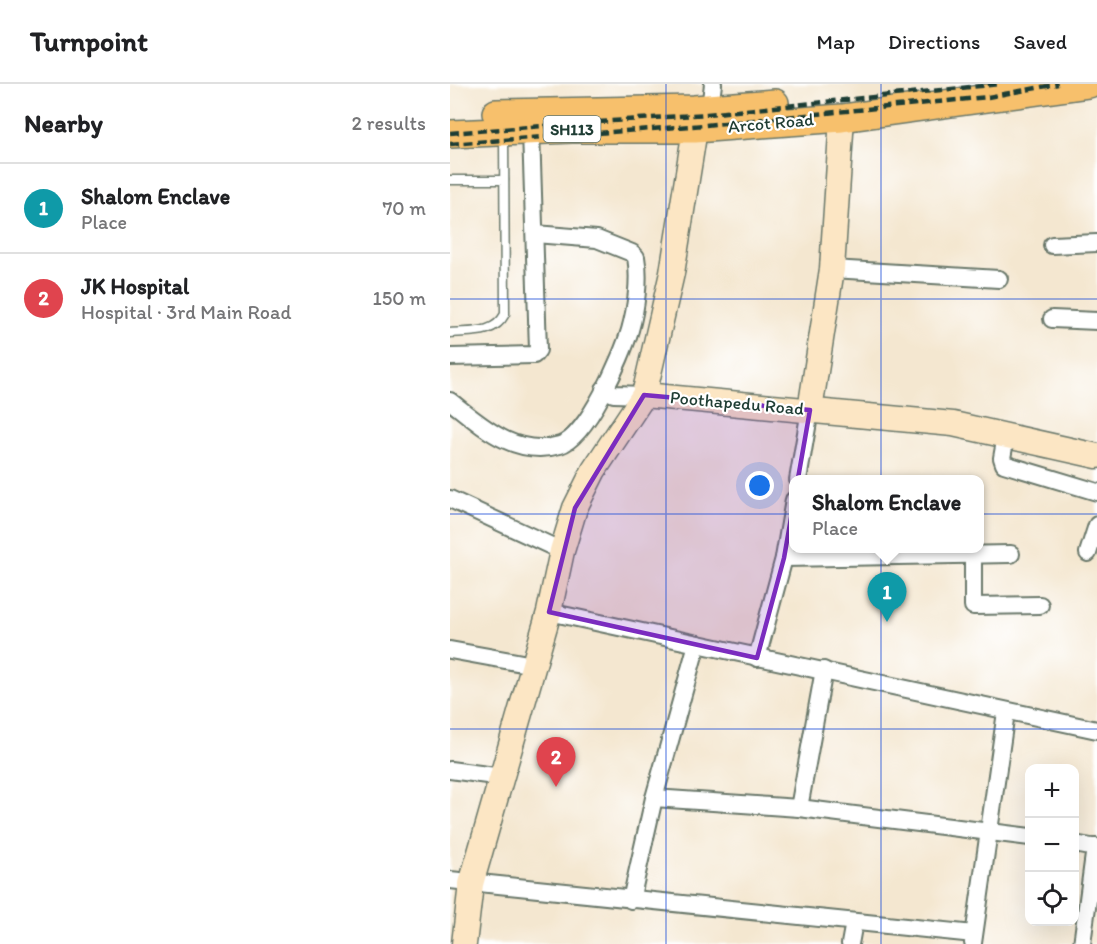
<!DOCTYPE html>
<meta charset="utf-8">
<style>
:root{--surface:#fff;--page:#f2f2f2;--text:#202124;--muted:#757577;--line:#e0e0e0;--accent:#1a73e8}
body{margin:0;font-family:Itim,sans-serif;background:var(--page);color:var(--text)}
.controls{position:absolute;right:18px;bottom:18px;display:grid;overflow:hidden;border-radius:12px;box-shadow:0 6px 24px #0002}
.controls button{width:54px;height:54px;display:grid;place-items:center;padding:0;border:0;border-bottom:2px solid var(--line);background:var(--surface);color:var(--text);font:30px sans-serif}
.you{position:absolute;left:310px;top:402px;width:21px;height:21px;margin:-15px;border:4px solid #fff;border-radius:50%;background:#1a73e8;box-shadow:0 0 0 9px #1a73e833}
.badge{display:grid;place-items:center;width:39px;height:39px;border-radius:50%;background:var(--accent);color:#fff;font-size:20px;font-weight:700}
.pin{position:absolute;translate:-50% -50px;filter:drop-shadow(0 2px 3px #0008)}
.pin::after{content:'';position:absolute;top:32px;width:21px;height:18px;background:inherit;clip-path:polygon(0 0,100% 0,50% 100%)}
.popup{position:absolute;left:339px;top:391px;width:195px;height:78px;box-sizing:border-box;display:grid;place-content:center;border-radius:12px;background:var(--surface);filter:drop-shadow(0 2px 4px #0005);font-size:20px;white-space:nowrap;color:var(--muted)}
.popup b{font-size:22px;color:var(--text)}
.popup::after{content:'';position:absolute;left:50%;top:100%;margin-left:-12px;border:12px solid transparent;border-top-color:var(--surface)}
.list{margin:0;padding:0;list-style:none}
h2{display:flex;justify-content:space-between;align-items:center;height:78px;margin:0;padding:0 24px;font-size:26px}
h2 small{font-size:20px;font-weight:400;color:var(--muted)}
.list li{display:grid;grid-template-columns:39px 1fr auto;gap:18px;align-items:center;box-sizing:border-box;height:90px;padding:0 24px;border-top:2px solid var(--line)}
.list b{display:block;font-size:22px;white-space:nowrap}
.list p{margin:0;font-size:20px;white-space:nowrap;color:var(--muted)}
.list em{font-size:20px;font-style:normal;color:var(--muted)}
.icon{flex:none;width:33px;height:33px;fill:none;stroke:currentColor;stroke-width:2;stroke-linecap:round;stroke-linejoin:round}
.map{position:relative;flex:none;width:647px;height:860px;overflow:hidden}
header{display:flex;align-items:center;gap:36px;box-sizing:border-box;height:84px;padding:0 30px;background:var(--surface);border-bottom:2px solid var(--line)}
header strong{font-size:28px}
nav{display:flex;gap:33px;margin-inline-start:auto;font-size:21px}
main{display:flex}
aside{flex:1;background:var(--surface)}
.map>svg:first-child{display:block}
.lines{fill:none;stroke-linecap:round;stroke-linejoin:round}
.lane-casing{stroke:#6a786b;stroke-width:11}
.street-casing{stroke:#6a786b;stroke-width:20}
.secondary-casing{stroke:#6a786b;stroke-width:27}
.primary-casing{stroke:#6a786b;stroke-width:30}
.lane{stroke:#fff;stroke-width:8}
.street{stroke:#fff;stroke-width:16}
.secondary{stroke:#fce6c4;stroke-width:24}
.primary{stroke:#f7c06c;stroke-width:27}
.rail{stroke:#1f3d34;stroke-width:4.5;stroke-dasharray:9 4.5;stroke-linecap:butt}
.marked{fill:#7b2cbf;fill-opacity:0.2;stroke:#7b2cbf;stroke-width:4.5;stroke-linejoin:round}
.grid{fill:none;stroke:#1d4ed8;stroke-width:1.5;stroke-opacity:0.55}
.labels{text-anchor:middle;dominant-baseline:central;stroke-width:4.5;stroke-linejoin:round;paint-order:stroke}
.shield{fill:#fff;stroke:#627771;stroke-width:1.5}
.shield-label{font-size:16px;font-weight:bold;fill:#1f3d34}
.street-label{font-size:18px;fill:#1f3d34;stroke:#fff}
</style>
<header>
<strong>Turnpoint</strong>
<nav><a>Map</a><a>Directions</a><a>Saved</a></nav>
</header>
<main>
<aside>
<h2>Nearby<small>2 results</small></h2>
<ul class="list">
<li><span class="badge" style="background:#0f9aa8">1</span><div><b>Shalom Enclave</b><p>Place</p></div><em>70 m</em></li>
<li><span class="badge" style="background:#e0444e">2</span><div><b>JK Hospital</b><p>Hospital · 3rd Main Road</p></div><em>150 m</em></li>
</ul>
</aside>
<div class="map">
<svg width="647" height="860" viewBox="0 0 647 860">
<rect width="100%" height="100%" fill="#fff"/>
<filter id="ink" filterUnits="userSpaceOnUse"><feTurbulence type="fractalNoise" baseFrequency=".0167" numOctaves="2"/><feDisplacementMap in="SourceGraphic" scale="12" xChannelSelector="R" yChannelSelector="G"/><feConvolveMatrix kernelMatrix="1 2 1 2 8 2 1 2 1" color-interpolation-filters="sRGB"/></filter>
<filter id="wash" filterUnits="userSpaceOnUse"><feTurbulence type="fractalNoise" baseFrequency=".008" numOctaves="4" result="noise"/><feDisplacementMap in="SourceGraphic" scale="24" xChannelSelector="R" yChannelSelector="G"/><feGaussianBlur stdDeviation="1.35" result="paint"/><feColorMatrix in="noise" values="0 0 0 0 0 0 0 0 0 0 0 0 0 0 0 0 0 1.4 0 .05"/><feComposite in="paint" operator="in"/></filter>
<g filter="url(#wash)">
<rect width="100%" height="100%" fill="#f4e7d0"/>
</g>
<g filter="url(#ink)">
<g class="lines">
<defs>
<g id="lane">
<path d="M0 96H54"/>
<path d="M0 249C21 247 44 251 55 230L54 50"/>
</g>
<g id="street">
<path d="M260 24 263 0"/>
<path d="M602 161 647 159"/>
<path d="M382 185 549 195"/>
<path d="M602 235 647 237"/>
<path d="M0 273 84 271 88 266 81 47"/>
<path d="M154 305 164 310 194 311"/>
<path d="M0 317C32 342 65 374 110 361 137 353 172 273 180 246 186 225 190 195 186 173L182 169 147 155 85 150"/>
<path d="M556 352 552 374 554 380 647 408"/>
<path d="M348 396 360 326"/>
<path d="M0 415 112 467"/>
<path d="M638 469 647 441"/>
<path d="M523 470V522L590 521"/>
<path d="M334 474 561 470"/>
<path d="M99 528 647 646"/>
<path d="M0 566 83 581"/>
<path d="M307 574 334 474 344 416"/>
<path d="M0 686 52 693"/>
<path d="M204 714 349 724 580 753"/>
<path d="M349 724 374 586"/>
<path d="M624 760 647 764"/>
<path d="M0 796 524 850"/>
<path d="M181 816 204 714 247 560"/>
<path d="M523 859 556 628"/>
<path d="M400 860 404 838"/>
<path d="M632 860 645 763"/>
</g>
<g id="secondary">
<path d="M194 311 503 340 647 372"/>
<path d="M360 326 382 185 392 34"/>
<path d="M14 860 21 800 99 528 112 467 125 424 144 386 194 311 222 189 245 45"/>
</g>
<g id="primary">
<path d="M46 29 244 25 325 19"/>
<path d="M0 50 122 45H245L392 34 639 0"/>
</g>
</defs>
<use href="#lane" class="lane-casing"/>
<use href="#street" class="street-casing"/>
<use href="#secondary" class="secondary-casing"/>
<use href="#primary" class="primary-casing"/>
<use href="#lane" class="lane"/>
<use href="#street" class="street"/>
<use href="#secondary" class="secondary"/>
<use href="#primary" class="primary"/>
<g class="rail">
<path d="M0 49 257 30 550 0"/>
<path d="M0 60 255 41 538 13 608 0"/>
</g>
</g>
</g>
<path class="marked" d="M194 311 360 326 334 474 307 574 99 528 125 424Z"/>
<path class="grid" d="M216 0V860M431 0V860M0 215H647M0 430H647M0 645H647"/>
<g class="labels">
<rect class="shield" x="93.5" y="32" width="57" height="26" rx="4.5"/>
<g class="shield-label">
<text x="122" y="45">SH113</text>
</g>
<g class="street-label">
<text transform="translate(321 39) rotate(-5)">Arcot Road</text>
<text transform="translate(287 319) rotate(5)">Poothapedu Road</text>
</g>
</g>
</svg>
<div class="controls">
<button>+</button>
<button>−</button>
<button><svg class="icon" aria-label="locate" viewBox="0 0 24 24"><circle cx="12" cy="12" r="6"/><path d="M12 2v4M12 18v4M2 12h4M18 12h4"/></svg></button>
</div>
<div class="you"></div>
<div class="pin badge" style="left:437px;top:538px;background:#0f9aa8">1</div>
<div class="popup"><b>Shalom Enclave</b>Place</div>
<div class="pin badge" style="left:106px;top:703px;background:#e0444e">2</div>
</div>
</main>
